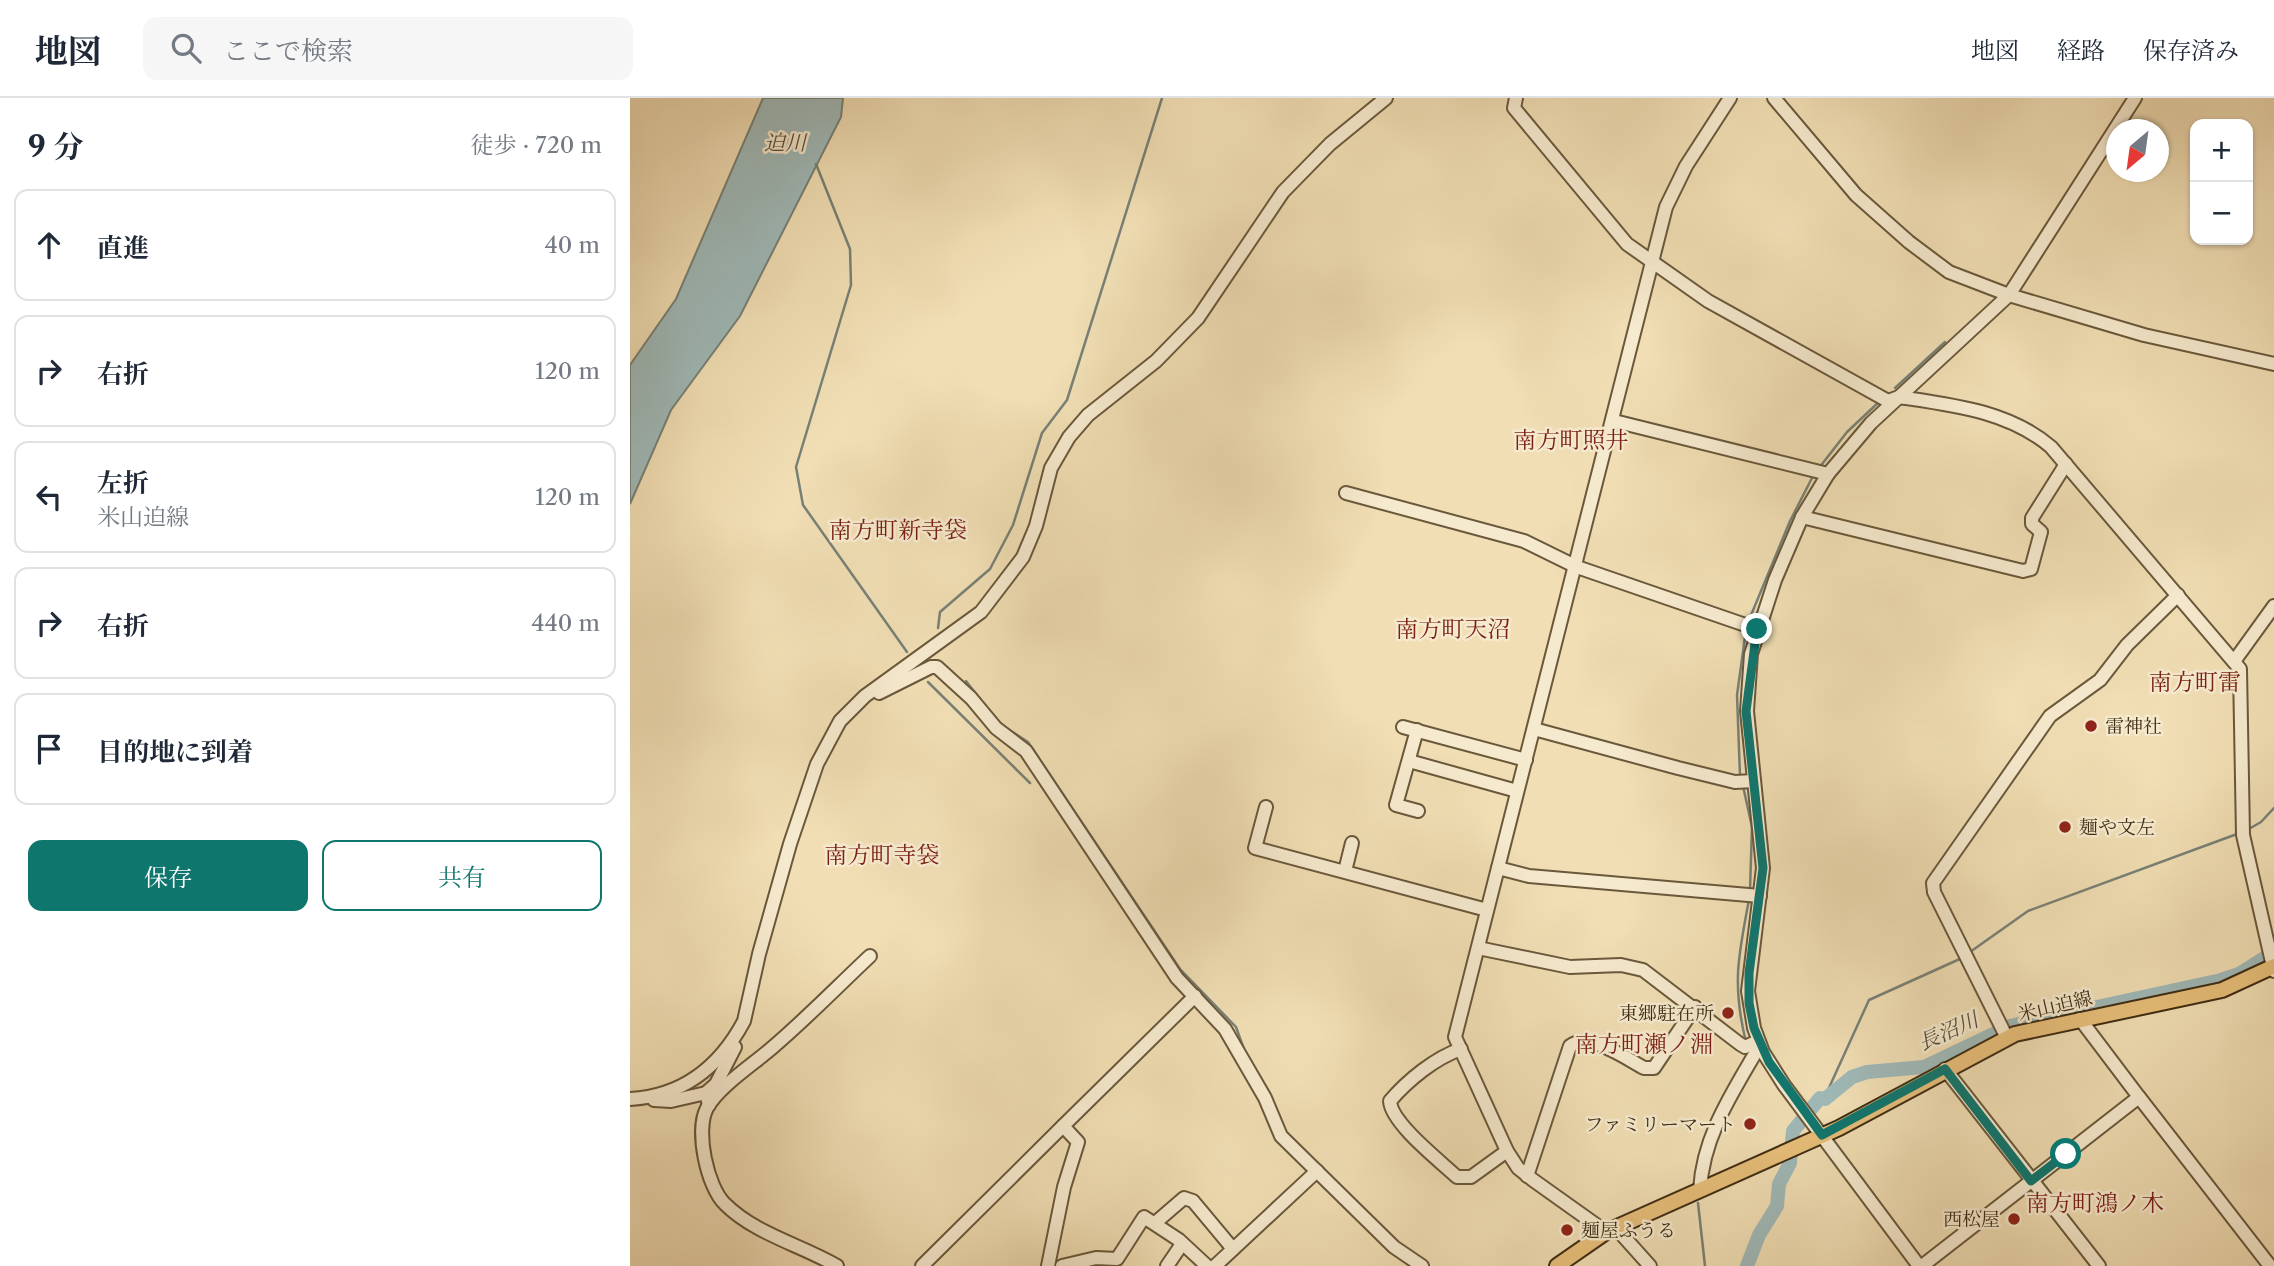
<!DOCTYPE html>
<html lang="ja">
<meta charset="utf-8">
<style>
:root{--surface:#fff;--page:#f6f6f7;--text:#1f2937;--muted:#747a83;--line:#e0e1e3;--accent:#0f766e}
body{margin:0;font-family:"Libre Caslon Text","Noto Serif JP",serif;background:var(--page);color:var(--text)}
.controls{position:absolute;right:21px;top:21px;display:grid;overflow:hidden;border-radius:14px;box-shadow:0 2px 5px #0004}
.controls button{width:63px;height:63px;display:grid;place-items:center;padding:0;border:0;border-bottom:2px solid var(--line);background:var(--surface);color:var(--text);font:35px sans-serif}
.compass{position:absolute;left:1476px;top:21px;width:63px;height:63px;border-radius:50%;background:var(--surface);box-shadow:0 2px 5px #0004;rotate:209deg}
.stop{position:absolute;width:21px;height:21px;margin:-16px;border:5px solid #0f766e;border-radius:50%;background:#fff}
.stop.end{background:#0f766e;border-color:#fff;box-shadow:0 2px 7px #0008}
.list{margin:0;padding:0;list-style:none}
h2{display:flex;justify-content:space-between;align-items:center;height:91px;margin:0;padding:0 28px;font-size:30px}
h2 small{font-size:23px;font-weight:400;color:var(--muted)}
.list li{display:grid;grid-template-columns:46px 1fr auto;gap:21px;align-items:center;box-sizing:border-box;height:112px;margin:0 14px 14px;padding:0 14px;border:2px solid var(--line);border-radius:14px}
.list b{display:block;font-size:26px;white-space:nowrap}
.list p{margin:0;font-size:23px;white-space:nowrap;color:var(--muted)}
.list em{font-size:23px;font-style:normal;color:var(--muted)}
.actions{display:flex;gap:14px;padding:21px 28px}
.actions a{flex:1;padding:16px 0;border:2px solid var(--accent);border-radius:14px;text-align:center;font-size:24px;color:var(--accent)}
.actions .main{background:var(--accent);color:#fff}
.icon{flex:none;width:38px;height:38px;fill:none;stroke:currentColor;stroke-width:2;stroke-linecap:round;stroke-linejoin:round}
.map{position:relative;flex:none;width:1644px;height:1168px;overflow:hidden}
header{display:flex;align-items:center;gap:42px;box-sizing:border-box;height:98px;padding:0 35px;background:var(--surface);border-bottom:2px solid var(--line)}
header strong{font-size:33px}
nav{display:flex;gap:38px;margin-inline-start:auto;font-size:24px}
.search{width:490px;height:63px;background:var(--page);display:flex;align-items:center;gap:18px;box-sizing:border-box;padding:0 24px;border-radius:14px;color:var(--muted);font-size:26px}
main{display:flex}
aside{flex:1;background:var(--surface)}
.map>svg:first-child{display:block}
.water{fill:#9fb9b8;stroke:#788176;stroke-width:2}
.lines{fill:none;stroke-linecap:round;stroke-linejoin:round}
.stream{stroke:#788176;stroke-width:2.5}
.river{stroke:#9fb9b8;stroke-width:14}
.minor-casing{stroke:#6a583b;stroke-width:16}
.major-casing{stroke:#3d2c13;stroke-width:18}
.minor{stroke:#f6eace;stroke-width:12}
.major{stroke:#e8bf7a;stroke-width:14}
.route{stroke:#0f766e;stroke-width:9}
.poi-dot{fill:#8f2418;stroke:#f6eace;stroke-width:2.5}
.labels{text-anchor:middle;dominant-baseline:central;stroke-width:5;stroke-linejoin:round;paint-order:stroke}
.poi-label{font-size:19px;fill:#3d2c13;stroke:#f6eace;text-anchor:start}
.street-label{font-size:19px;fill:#3d2c13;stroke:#f6eace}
.water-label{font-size:21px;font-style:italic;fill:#564f3c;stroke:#f6eace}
.quarter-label{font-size:23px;fill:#7a1f14;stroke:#f6eace}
</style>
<header>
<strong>地図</strong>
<div class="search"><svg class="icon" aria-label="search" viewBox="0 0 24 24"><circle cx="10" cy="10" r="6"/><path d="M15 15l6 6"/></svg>ここで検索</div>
<nav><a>地図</a><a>経路</a><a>保存済み</a></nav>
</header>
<main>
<aside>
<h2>9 分<small>徒歩 · 720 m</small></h2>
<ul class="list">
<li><svg class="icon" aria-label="ahead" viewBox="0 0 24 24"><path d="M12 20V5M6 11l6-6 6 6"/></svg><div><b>直進</b></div><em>40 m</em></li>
<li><svg class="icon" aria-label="right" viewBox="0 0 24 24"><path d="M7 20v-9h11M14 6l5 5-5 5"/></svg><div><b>右折</b></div><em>120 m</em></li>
<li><svg class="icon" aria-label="left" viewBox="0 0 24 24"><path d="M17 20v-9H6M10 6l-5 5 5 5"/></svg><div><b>左折</b><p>米山迫線</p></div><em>120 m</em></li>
<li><svg class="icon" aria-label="right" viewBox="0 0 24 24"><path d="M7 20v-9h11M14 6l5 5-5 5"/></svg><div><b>右折</b></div><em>440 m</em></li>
<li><svg class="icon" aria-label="arrive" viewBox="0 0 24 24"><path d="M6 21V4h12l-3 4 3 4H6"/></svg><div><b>目的地に到着</b></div></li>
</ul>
<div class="actions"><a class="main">保存</a><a>共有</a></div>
</aside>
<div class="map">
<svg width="1644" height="1168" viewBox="0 0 1644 1168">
<rect width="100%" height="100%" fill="#f1deb4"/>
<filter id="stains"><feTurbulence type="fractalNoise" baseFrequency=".00286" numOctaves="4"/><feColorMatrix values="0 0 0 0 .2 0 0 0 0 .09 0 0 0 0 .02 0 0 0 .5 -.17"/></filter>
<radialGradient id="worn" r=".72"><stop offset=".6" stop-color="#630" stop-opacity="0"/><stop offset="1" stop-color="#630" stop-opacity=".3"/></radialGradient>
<path class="water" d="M133 0H213L211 19 110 218 41 312 0 406V267L46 201Z"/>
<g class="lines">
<g class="stream">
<path d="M186 66 220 151 221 187 166 369 173 407 277 554"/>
<path d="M1265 290 1315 244"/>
<path d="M1189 370 1217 334 1250 303"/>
<path d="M1119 522 1160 423 1183 378"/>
<path d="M308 530 310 514 360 471 383 427 412 335 437 302 532 0"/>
<path d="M336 583 357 610"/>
<path d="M298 584 400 685"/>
<path d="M373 628 398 644 550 871 606 929 615 954"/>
<path d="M1110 678 1107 597 1116 532"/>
<path d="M1113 688 1122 729 1120 792"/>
<path d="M1617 732 1631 724 1644 710"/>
<path d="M1340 854 1398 813 1607 736"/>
<path d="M1116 944C1102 888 1108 858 1119 802"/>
<path d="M1190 1000 1198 992 1239 902 1332 860"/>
<path d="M1079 1029 1090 1006"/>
<path d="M1068 1105 1075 1168"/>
</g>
<path class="river" d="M1117 1168 1129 1137 1147 1108 1149 1086 1160 1065 1163 1033 1190 1000 1195 1001 1222 979 1237 974 1294 969 1380 928 1591 882 1609 876 1644 854"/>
<defs>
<g id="minor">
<path d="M886 0 884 10 997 146 1078 203 1258 303 1269 299C1323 307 1379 313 1421 349L1610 571 1613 737 1644 873"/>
<path d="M1144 0 1226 97 1279 144 1319 174 1379 197 1514 237 1644 266"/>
<path d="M984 323 1198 376"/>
<path d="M716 395 894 443 947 469 1127 531"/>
<path d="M1172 419 1393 473 1401 471 1411 434 1402 426V420L1436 366"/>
<path d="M1605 562 1644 508"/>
<path d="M249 595 301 569H307L341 600 366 630 396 653 547 880 595 931 635 1000 651 1038 764 1149 792 1168"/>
<path d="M773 629 896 662"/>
<path d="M904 631 1048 670 1105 684 1124 683"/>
<path d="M787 632 766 707 788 713"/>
<path d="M779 663 887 693"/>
<path d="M636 709 625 750 857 812"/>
<path d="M868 770 899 778 1130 798"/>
<path d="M715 773 722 745"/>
<path d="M848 850 940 869 991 867 1013 872 1110 946 1115 949 1128 943"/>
<path d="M1377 940 1304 794 1303 785 1420 618 1470 582 1497 547 1548 497"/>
<path d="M831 951C805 960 778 982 760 1003 761 1025 810 1063 827 1079H841L877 1053"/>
<path d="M1315 971 1469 1168"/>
<path d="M1509 999 1640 1168"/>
<path d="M0 1001C53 998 90 968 114 923L129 856 160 746 187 666 210 623 235 598 351 514 393 459 406 428 421 370 439 339 458 317 526 263 568 220 653 94 700 46 756 0"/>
<path d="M24 1002 41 1003 76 995"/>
<path d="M79 1007 76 995 86 986 105 949"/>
<path d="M897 1078 940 948C958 933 997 961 1014 970H1024L1065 909"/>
<path d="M1070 1092C1073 1037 1103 994 1130 947"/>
<path d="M525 1125 554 1100 563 1103 603 1151"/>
<path d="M986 1130 1020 1168"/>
<path d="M976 1134 903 1082 888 1070 877 1053 825 939 1036 109 1056 68 1100 0"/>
<path d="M207 1168C171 1147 125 1136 95 1106 77 1089 65 1032 77 1010 88 989 125 965 143 949 177 920 208 888 240 858"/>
<path d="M292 1168 433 1028"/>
<path d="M418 1168 434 1089 448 1044 433 1028 565 898"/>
<path d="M432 1168 466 1160 487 1161 514 1119 549 1142 577 1168"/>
<path d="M537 1168 552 1146"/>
<path d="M585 1168 687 1073"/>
<path d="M1289 1168 1154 987 1133 954 1124 930 1118 893 1133 770 1117 613 1121 556 1145 482 1172 419 1198 376 1241 325 1379 197 1505 0"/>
<path d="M1292 1168 1509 999 1450 921"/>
</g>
<path id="major" d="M927 1168 976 1134 1209 1030 1385 936 1592 892 1644 868"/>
</defs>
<use href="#minor" class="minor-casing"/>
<use href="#major" class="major-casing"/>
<use href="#minor" class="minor"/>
<use href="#major" class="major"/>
</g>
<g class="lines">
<path class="route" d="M1127 531 1116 613 1133 770 1119 875V905L1124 930 1139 964 1192 1037 1315 971 1401 1083 1436 1056"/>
</g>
<g class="poi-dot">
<circle cx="1461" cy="628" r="7"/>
<circle cx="1435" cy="729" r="7"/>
<circle cx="1098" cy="915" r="7"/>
<circle cx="1120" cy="1026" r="7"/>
<circle cx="1384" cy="1121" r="7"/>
<circle cx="937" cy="1132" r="7"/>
</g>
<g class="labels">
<g class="poi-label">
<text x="1475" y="628">雷神社</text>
<text x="1449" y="729">麺や文左</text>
<text x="1084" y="915" text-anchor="end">東郷駐在所</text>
<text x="1106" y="1026" text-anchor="end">ファミリーマート</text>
<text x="1370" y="1121" text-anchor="end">西松屋</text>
<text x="951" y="1132">麺屋ふうる</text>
</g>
<g class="street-label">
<text transform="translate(1425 908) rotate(-13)">米山迫線</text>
</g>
<g class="water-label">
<text x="155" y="44">迫川</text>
<text transform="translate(1318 933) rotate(-24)">長沼川</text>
</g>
<g class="quarter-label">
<text x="941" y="342">南方町照井</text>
<text x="268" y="432">南方町新寺袋</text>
<text x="823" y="531">南方町天沼</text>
<text x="1565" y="584">南方町雷</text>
<text x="252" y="757">南方町寺袋</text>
<text x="1014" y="946">南方町瀬ノ淵</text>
<text x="1465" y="1105">南方町鴻ノ木</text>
</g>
</g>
<rect width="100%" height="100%" filter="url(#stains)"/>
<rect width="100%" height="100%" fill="url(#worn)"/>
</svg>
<div class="controls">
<button>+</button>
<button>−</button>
</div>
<svg class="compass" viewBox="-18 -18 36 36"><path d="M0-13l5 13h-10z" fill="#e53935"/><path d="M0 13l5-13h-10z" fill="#747a83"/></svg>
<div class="stop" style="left:1436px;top:1056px"></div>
<div class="stop end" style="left:1127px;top:531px"></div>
</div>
</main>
